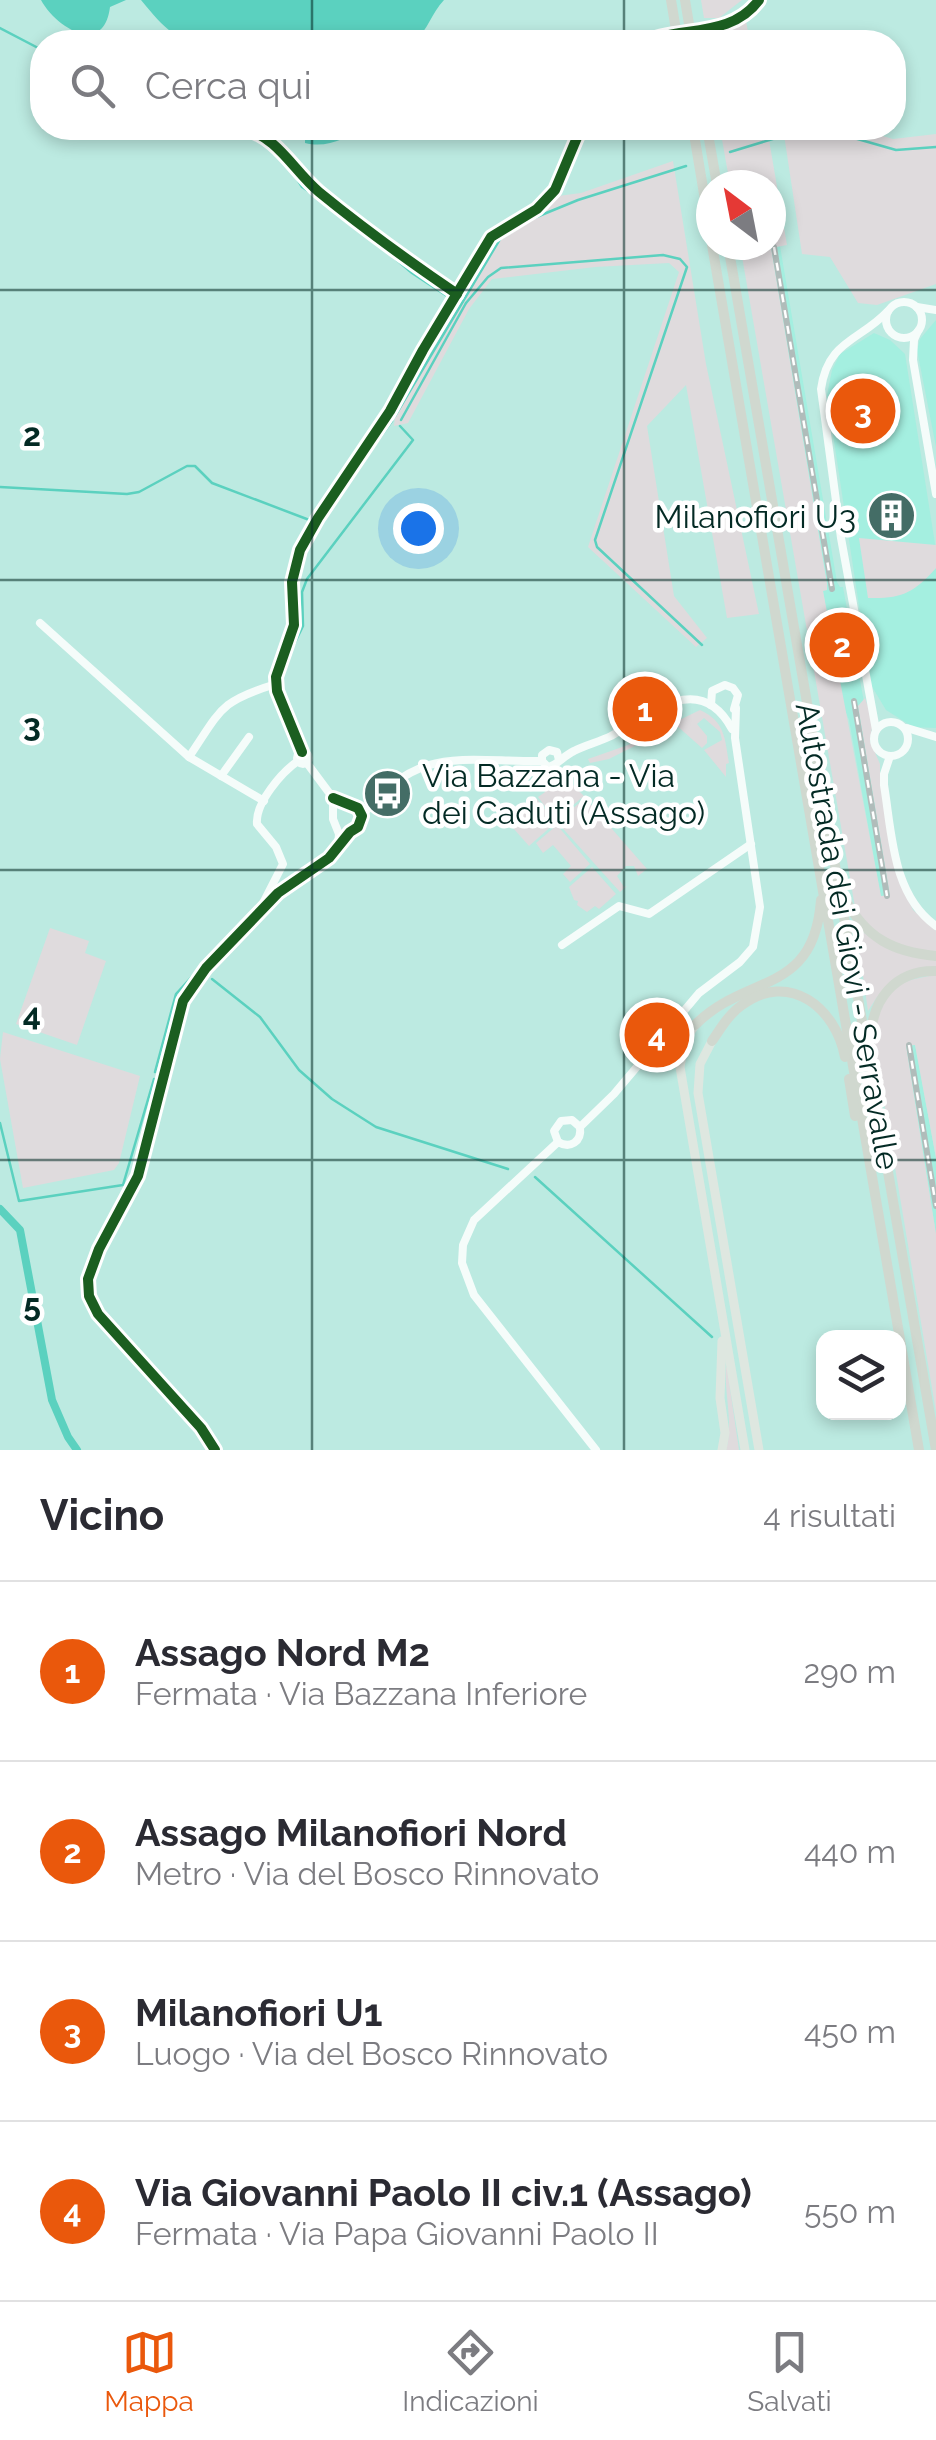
<!DOCTYPE html>
<html lang="it">
<meta charset="utf-8">
<style>
:root{--surface:#fff;--page:#f7f7f7;--text:#2b2b33;--muted:#7c7c81;--line:#e1e1e2;--accent:#ea580c}
body{margin:0;font-family:Raleway,sans-serif;background:var(--page);color:var(--text)}
.controls{position:absolute;right:30px;bottom:30px;display:grid;overflow:hidden;border-radius:20px;box-shadow:0 5px 15px #0003}
.controls button{width:90px;height:90px;display:grid;place-items:center;padding:0;border:0;border-bottom:2px solid var(--line);background:var(--surface);color:var(--text);font:50px sans-serif}
.compass{position:absolute;left:696px;top:170px;width:90px;height:90px;border-radius:50%;background:var(--surface);box-shadow:0 5px 15px #0003;rotate:328deg}
.you{position:absolute;left:418px;top:528px;width:35px;height:35px;margin:-25px;border:8px solid #fff;border-radius:50%;background:#1a73e8;box-shadow:0 0 0 15px #1a73e833}
.badge{display:grid;place-items:center;width:65px;height:65px;border-radius:50%;background:var(--accent);color:#fff;font-size:32px;font-weight:700}
.pin{position:absolute;translate:-50% -50%;border:5px solid #fff;box-shadow:0 2px 10px #0006}
.list{margin:0;padding:0;list-style:none}
h2{display:flex;justify-content:space-between;align-items:center;height:130px;margin:0;padding:0 40px;font-size:42px}
h2 small{font-size:32px;font-weight:400;color:var(--muted)}
.list li{display:grid;grid-template-columns:65px 1fr auto;gap:30px;align-items:center;box-sizing:border-box;height:180px;padding:0 40px;border-top:2px solid var(--line)}
.list b{display:block;font-size:38px;white-space:nowrap}
.list p{margin:0;font-size:32px;white-space:nowrap;color:var(--muted)}
.list em{font-size:32px;font-style:normal;color:var(--muted)}
.icon{flex:none;width:55px;height:55px;fill:none;stroke:currentColor;stroke-width:2;stroke-linecap:round;stroke-linejoin:round}
.map{position:relative;flex:none;width:936px;height:1450px;overflow:hidden}
.search{position:absolute;background:var(--surface);box-shadow:0 5px 15px #0003;left:30px;right:30px;top:30px;height:110px;display:flex;align-items:center;gap:25px;box-sizing:border-box;padding:0 35px;border-radius:40px;color:var(--muted);font-size:38px}
.sheet{height:850px;background:var(--surface)}
nav{display:flex;justify-content:space-around;align-items:center;box-sizing:border-box;height:140px;border-top:2px solid var(--line);background:var(--surface);font-size:28px;color:var(--muted)}
nav a{display:grid;justify-items:center;gap:5px}
nav .on{color:var(--accent)}
.map>svg:first-child{display:block}
.built{fill:#a4efe0}
.green{fill:#dfdbdd}
.water{fill:#5bd1bf}
.lines{fill:none;stroke-linecap:round;stroke-linejoin:round}
.stream{stroke:#5bd1bf;stroke-width:2.5}
.canal{stroke:#5bd1bf;stroke-width:8}
.minor{stroke:#f5fcfa;stroke-width:8}
.major{stroke:#dee7e0;stroke-width:9}
.highway{stroke:#d0d8cf;stroke-width:10}
.rail-casing{stroke:#b0bcba;stroke-width:6}
.rail{stroke:#fff;stroke-width:2.5;stroke-dasharray:8;stroke-linecap:butt}
.cycleway-casing{stroke:#fff;stroke-width:16}
.cycleway{stroke:#1b5e20;stroke-width:10}
.grid{fill:none;stroke:#032a24;stroke-width:2.5;stroke-opacity:0.55}
.labels{text-anchor:middle;dominant-baseline:central;stroke-width:9;stroke-linejoin:round;paint-order:stroke}
.poi-label{font-size:32px;fill:#032a24;stroke:#fff;text-anchor:end}
.street-label{font-size:32px;fill:#032a24;stroke:#fff}
.grid-label{font-size:32px;text-anchor:middle;font-weight:bold;fill:#032a24;stroke:#fff;stroke-width:9;stroke-linejoin:round;paint-order:stroke}
</style>
<div class="map">
<svg width="936" height="1450" viewBox="0 0 936 1450">
<rect width="100%" height="100%" fill="#bceae1"/>
<g class="built">
<path d="M780 246 837 582 840 587H843L864 702 860 711 890 896 881 897 849 720 842 703 823 591 827 584 771 248Z"/>
<path d="M936 320V447L917 350 920 339Z"/>
<path d="M874 333 890 340 905 354 936 550V728L913 727 886 710 871 685 827 395 832 370 840 354Z"/>
<path d="M915 1044 936 1158V1234L906 1045Z"/>
</g>
<g class="green">
<path d="M701 0H742L719 18H704Z"/>
<path d="M746 21 750 42H703L701 35 733 28Z"/>
<path d="M720 128H767L787 245 771 248 827 584V590L823 591 881 896 890 895 858 706 865 698 873 721 870 741 880 764V781L895 871 913 910 936 930V952C898 947 876 941 855 907L740 245H771V185H730Z"/>
<path d="M783 128H855L893 139 936 134V284L877 305 858 303 830 257 802 254Z"/>
<path d="M673 161 706 364 759 614 727 618 686 385 647 426 674 596 707 638 696 647 588 547 679 272 669 263 595 267 492 279 469 309 408 423 394 426 396 410 489 247 505 231 539 212 558 196 581 193Z"/>
<path d="M859 538 936 545V568C914 593 901 599 868 598Z"/>
<path d="M700 710C725 721 725 739 729 763L726 764V777L704 750 722 740 720 732 704 718 697 724 707 736V743L702 748 676 725 609 759 590 763 588 759 628 745Z"/>
<path d="M561 773 584 796 555 820 538 797 545 792 550 776Z"/>
<path d="M585 798 647 869 638 876 634 866H626L617 876 624 887 627 886 620 892 557 822Z"/>
<path d="M530 799H537L555 823 529 846 506 820Z"/>
<path d="M557 825 590 864 570 882 563 874 571 866 553 845 543 853 536 843Z"/>
<path d="M592 867 616 894 599 909 595 906 587 912 577 905 578 901 574 900 569 887Z"/>
<path d="M856 927 878 943 936 959V968H922L877 997 868 1011Z"/>
<path d="M50 928 89 941 85 953 106 961 77 1045 16 1024Z"/>
<path d="M936 975V1158L915 1045 906 1046 936 1234V1412L873 1036C883 993 890 981 936 975Z"/>
<path d="M3 1032 140 1076 119 1163 114 1170 23 1188 0 1059Z"/>
<path d="M726 1367 727 1368 739 1450H726C734 1424 724 1394 726 1367Z"/>
</g>
<g class="water">
<path d="M41 0H126L110 7C104 57 56 28 41 0Z"/>
<path d="M141 0H444C431 14 428 30 414 42H256L247 33C188 47 180 48 141 0Z"/>
<path d="M305 128H367C346 137 328 149 305 143Z"/>
</g>
<g class="lines">
<g class="stream">
<path d="M0 28 42 50"/>
<path d="M221 128 255 138 273 149 286 161 302 187 343 214 412 273 447 296"/>
<path d="M730 152 776 138 833 132 896 150 936 147"/>
<path d="M466 303 488 277 501 268 663 255 680 259 687 267 595 540 597 547 702 645"/>
<path d="M395 416 500 239 534 218 578 200 686 166"/>
<path d="M401 420 466 303"/>
<path d="M0 487 127 494 139 492 187 466H195L212 483 312 521"/>
<path d="M319 522 392 421"/>
<path d="M283 667 303 626 302 592 307 579 413 440 400 426"/>
<path d="M212 979 260 1017 299 1070 332 1099 376 1127 508 1169"/>
<path d="M155 1072 176 994 197 971"/>
<path d="M0 1123 19 1201 123 1185 154 1079"/>
<path d="M535 1177 712 1337"/>
</g>
<path class="canal" d="M0 1209 20 1230 52 1400 68 1437 77 1450"/>
<g class="minor">
<path d="M643 42C682 26 731 38 759 0"/>
<circle cx="904" cy="320" r="18"/>
<path d="M917 307 936 310"/>
<path d="M918 331 914 340 913 360 936 494"/>
<path d="M40 623 189 757"/>
<path d="M711 705 712 691 725 685 733 688 738 695 734 709"/>
<circle cx="891" cy="739" r="17"/>
<path d="M907 728 936 737"/>
<path d="M876 730 841 538 821 389C828 340 860 341 888 311"/>
<path d="M302 752 277 691 276 677 294 625 292 582 300 550 318 518 390 411 423 350 491 237 537 209 555 190 581 128"/>
<circle cx="303" cy="758" r="6"/>
<path d="M890 756 884 774V785C892 833 892 895 936 926"/>
<path d="M542 761V755L549 750 557 752 559 760"/>
<path d="M307 763 333 798V819L339 834 338 846"/>
<path d="M221 776 249 737"/>
<path d="M264 801 189 757C221 710 219 701 276 684"/>
<path d="M362 816C418 744 462 762 542 761L548 767C558 765 563 756 574 751 585 745 599 742 611 736 651 713 700 670 732 729"/>
<path d="M260 909 283 864 276 847 257 824C255 803 282 772 298 761"/>
<path d="M562 945 619 906 649 914 751 844"/>
<path d="M580 1127 614 1094 699 993 740 962 753 947 760 907 735 738 736 708"/>
<path d="M558 1142 474 1220 463 1245 462 1263 474 1295 596 1450"/>
<path d="M558 1142 554 1131 561 1121 572 1120 580 1127"/>
<path d="M558 1142C570 1149 582 1142 580 1127"/>
<path d="M215 1450 201 1428 98 1314 89 1296 88 1279 99 1249 138 1176 183 1001 206 968 278 893 329 858 350 832 358 827 362 816 358 808 333 798"/>
</g>
<g class="major">
<path d="M695 1025 685 1040 680 1067 745 1450"/>
<path d="M712 1041 700 1064 698 1093 759 1450"/>
<path d="M722 1341 720 1398 725 1433 722 1450"/>
</g>
<g class="highway">
<path d="M671 0 678 42"/>
<path d="M685 0 692 42"/>
<path d="M693 128 711 236"/>
<path d="M707 128 717 185"/>
<path d="M712 245 919 1450"/>
<path d="M728 245 936 1450"/>
<path d="M845 899C866 938 893 952 936 956"/>
<path d="M695 1025C746 973 814 996 821 900"/>
<path d="M871 1040C871 1001 894 970 936 971"/>
<path d="M712 1041C721 1028 729 1014 742 1005 789 970 836 1008 845 1057"/>
<path d="M849 1079 855 1116"/>
</g>
<defs>
<g id="rail">
<path d="M774 247 832 589"/>
<path d="M854 701 887 896"/>
<path d="M909 1045 936 1206"/>
</g>
</defs>
<use href="#rail" class="rail-casing"/>
<use href="#rail" class="rail"/>
<defs>
<g id="cycleway">
<path d="M643 42C682 26 731 38 759 0"/>
<path d="M243 128C278 137 293 170 319 192 363 228 410 262 457 294"/>
<path d="M302 752 277 691 276 677 294 625 292 582 300 550 318 518 390 411 423 350 491 237 537 209 555 190 581 128"/>
<path d="M215 1450 201 1428 98 1314 89 1296 88 1279 99 1249 138 1176 183 1001 206 968 278 893 329 858 350 832 358 827 362 816 358 808 333 798"/>
</g>
</defs>
<use href="#cycleway" class="cycleway-casing"/>
<use href="#cycleway" class="cycleway"/>
</g>
<path class="grid" d="M312 0V42M624 0V42M312 128V1450M624 128V1450M0 290H936M0 580H936M0 870H936M0 1160H936"/>
<defs>
<symbol id="building-disc" viewBox="-11 -11 22 22"><circle r="9.5" fill="#446d66" stroke="#fff"/><path d="M-4-6H4V6H1V3H-1V6H-4ZM-2.5-4.3h1.7v1.8h-1.7ZM.8-4.3h1.7v1.8H.8ZM-2.5-1h1.7V.8h-1.7ZM.8-1h1.7V.8H.8Z" fill="#fff"/></symbol>
<symbol id="bus-disc" viewBox="-11 -11 22 22"><circle r="9.5" fill="#446d66" stroke="#fff"/><path d="M-5-6H5V4H4V6H2V4H-2V6H-4V4H-5ZM-3.5-4V0h7V-4ZM-3.5 1.2v1.5H-2V1.2ZM2 1.2v1.5H3.5V1.2Z" fill="#fff"/></symbol>
</defs>
<g fill-rule="evenodd">
<use href="#building-disc" x="864" y="488" width="55" height="55"/>
<use href="#bus-disc" x="360" y="766" width="55" height="55"/>
</g>
<g class="labels">
<g class="poi-label">
<text x="856" y="516">Milanofiori U3</text>
<text x="422" y="775" text-anchor="start">Via Bazzana - Via<tspan x="422" dy="37">dei Caduti (Assago)</tspan></text>
</g>
<g class="street-label">
<text transform="translate(848 936) rotate(80)">Autostrada dei Giovi - Serravalle</text>
</g>
</g>
<g class="grid-label">
<text x="32" y="446">2</text>
<text x="32" y="736">3</text>
<text x="32" y="1026">4</text>
<text x="32" y="1316">5</text>
</g>
</svg>
<div class="controls">
<button><svg class="icon" aria-label="layers" viewBox="0 0 24 24"><path d="M12 4l9 5-9 5-9-5zM3 14l9 5 9-5"/></svg></button>
</div>
<svg class="compass" viewBox="-18 -18 36 36"><path d="M0-13l5 13h-10z" fill="#e53935"/><path d="M0 13l5-13h-10z" fill="#7c7c81"/></svg>
<div class="you"></div>
<div class="pin badge" style="left:645px;top:709px">1</div>
<div class="pin badge" style="left:842px;top:645px">2</div>
<div class="pin badge" style="left:863px;top:411px">3</div>
<div class="pin badge" style="left:657px;top:1035px">4</div>
<div class="search"><svg class="icon" aria-label="search" viewBox="0 0 24 24"><circle cx="10" cy="10" r="6"/><path d="M15 15l6 6"/></svg>Cerca qui</div>
</div>
<section class="sheet">
<h2>Vicino<small>4 risultati</small></h2>
<ul class="list">
<li><span class="badge">1</span><div><b>Assago Nord M2</b><p>Fermata · Via Bazzana Inferiore</p></div><em>290 m</em></li>
<li><span class="badge">2</span><div><b>Assago Milanofiori Nord</b><p>Metro · Via del Bosco Rinnovato</p></div><em>440 m</em></li>
<li><span class="badge">3</span><div><b>Milanofiori U1</b><p>Luogo · Via del Bosco Rinnovato</p></div><em>450 m</em></li>
<li><span class="badge">4</span><div><b>Via Giovanni Paolo II civ.1 (Assago)</b><p>Fermata · Via Papa Giovanni Paolo II</p></div><em>550 m</em></li>
</ul>
</section>
<nav>
<a class="on"><svg class="icon" aria-label="map" viewBox="0 0 24 24"><path d="M3 6l6-2 6 2 6-2v14l-6 2-6-2-6 2zM9 4v14M15 6v14"/></svg>Mappa</a>
<a><svg class="icon" aria-label="directions" viewBox="0 0 24 24"><path d="M12 3l9 9-9 9-9-9zM9 14v-3h6M13 9l2 2-2 2"/></svg>Indicazioni</a>
<a><svg class="icon" aria-label="saved" viewBox="0 0 24 24"><path d="M7 4h10v16l-5-4-5 4z"/></svg>Salvati</a>
</nav>
